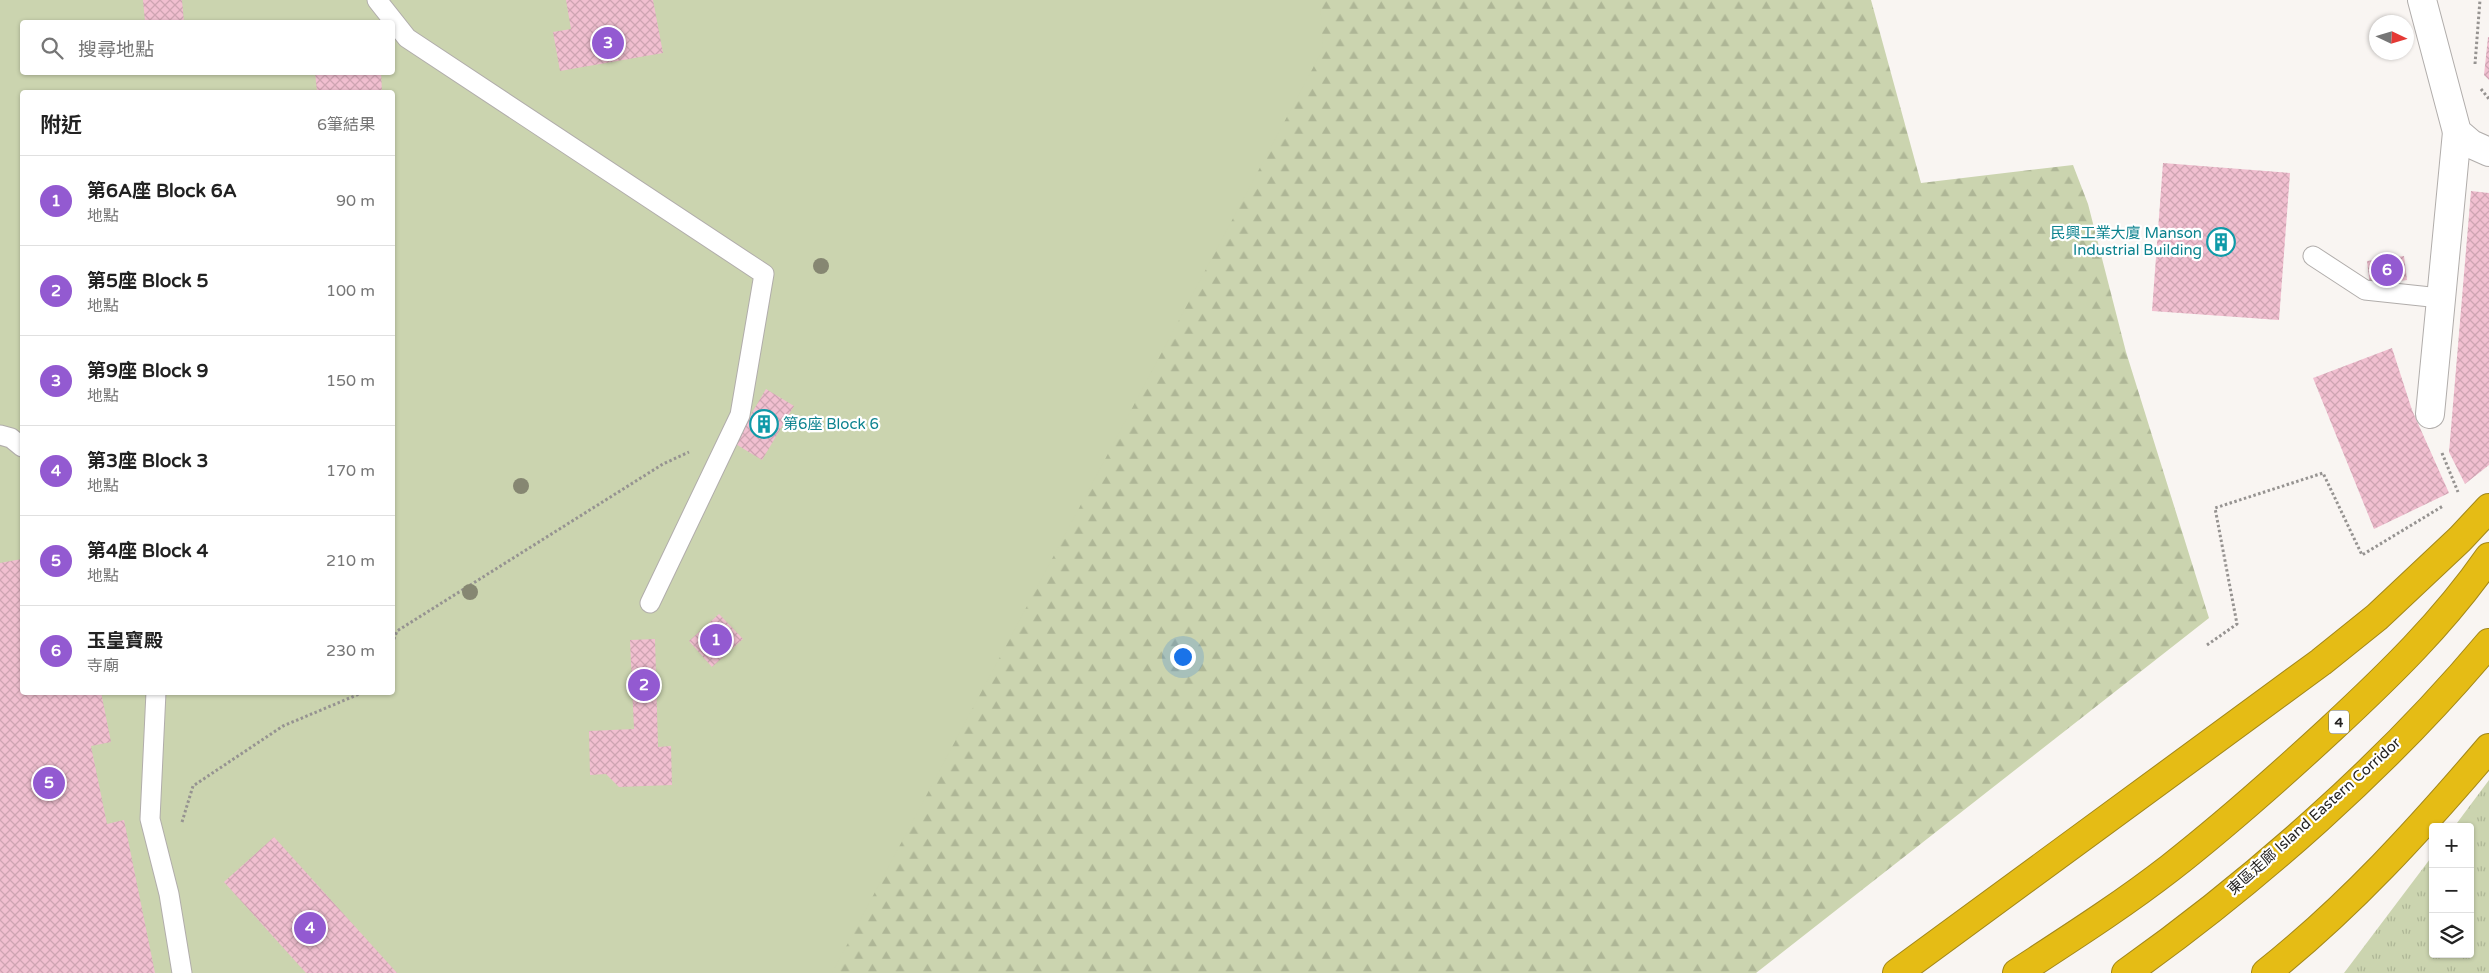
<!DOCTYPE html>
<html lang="zh-TW">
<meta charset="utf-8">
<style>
:root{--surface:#fff;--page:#f2f2f2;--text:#222;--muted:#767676;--line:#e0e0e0;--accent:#935ad1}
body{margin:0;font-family:"Varela Round","Noto Sans TC",sans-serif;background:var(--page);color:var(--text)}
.controls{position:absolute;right:15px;bottom:15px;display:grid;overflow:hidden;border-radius:5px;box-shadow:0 1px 4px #0004}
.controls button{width:45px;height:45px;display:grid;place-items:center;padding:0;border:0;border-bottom:1px solid var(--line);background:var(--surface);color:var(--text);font:25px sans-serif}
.compass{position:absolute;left:2369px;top:15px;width:45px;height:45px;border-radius:50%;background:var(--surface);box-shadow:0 1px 4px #0004;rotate:94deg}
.you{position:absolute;left:1182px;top:656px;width:18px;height:18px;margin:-12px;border:4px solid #fff;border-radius:50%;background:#1a73e8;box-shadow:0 0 0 8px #1a73e833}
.badge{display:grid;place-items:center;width:32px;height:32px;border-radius:50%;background:var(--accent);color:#fff;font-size:16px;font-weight:700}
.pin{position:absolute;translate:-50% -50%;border:2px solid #fff;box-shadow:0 1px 5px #0006}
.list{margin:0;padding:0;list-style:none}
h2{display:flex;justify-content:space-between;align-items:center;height:65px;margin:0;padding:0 20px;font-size:21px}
h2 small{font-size:16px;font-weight:400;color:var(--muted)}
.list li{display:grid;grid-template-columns:32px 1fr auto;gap:15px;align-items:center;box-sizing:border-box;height:90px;padding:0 20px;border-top:1px solid var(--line)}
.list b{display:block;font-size:19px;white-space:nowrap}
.list p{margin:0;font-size:16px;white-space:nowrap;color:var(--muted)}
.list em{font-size:16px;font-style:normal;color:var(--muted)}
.icon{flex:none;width:28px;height:28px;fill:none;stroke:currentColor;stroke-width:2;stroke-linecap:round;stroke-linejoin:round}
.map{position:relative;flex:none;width:2489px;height:973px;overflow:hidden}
.search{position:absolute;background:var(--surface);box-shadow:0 1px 4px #0004;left:20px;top:20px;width:375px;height:55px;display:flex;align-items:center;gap:12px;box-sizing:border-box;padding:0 18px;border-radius:5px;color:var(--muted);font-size:19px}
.panel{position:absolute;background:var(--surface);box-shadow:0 1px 4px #0004;left:20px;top:90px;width:375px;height:605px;border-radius:5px}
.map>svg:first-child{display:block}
.forest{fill:url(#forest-firs)}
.park{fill:url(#park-tufts)}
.pitch{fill:#cbd4af;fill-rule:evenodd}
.building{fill:url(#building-cross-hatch)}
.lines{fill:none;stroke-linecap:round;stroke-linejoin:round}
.service-casing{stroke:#b1adab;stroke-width:21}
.minor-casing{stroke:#b1adab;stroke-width:30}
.tertiary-casing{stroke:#b1adab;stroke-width:30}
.motorway-casing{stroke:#a2871a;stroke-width:30}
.path{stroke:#969391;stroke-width:3;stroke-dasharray:2.5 2.5;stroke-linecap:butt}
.service{stroke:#fff;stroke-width:19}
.minor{stroke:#fff;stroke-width:28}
.tertiary{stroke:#fff;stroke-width:28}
.motorway{stroke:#e5bc15;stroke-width:28}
.tree{fill:#868772}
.labels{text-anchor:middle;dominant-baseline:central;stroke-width:4.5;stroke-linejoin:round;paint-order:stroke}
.shield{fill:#fff;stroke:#676665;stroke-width:1}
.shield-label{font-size:14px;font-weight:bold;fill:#262423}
.culture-label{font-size:15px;fill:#0d838f;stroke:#fff;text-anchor:end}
.street-label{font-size:15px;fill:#262423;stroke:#fff}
</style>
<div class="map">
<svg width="2489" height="973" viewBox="0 0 2489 973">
<defs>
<pattern id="forest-firs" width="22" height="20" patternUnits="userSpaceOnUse" patternTransform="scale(1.25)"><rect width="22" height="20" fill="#cbd4af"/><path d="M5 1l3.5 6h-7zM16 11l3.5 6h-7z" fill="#aeb696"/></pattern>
<pattern id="park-tufts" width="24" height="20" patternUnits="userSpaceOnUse" patternTransform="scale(1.25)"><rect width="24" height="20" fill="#cbd4af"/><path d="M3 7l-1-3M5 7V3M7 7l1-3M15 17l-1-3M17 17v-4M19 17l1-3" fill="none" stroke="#aeb696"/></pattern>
<pattern id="building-cross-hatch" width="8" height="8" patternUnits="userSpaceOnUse" patternTransform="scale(1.25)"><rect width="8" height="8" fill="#f1bfd0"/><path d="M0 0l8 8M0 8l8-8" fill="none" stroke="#cea4b2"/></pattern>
</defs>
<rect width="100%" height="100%" fill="#f9f5f2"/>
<path class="forest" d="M1251 0H1871L1921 183 2073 165 2088 204 2126 352 2209 618 1756 973H507Z"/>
<path class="park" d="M2489 780V973H2344L2433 855V954H2470V827H2454Z"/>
<path class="pitch" d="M0 0H1320L1323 49 832 973H0ZM22 22H392V72H22ZM22 92H392V692H22Z"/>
<g class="building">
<path d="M143 0H182L184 22H145Z"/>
<path d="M566 0H653L663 53 560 71 553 32 571 29Z"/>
<path d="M2488 37H2489V80L2484 75Z"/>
<path d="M315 72H381L382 92H317Z"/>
<path d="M2163 163 2290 173 2279 320 2152 311Z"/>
<path d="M2471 191 2489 193V465L2465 484 2449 452Z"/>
<path d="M2404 256 2407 280 2370 285 2367 261Z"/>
<path d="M2392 348 2412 410 2449 493 2374 529 2313 378Z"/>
<path d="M766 389 794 406 762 460 734 443Z"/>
<path d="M22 559V692H101L111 742 91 746 107 824 124 820 155 973H0V563Z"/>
<path d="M719 614 743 639 712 667 689 641Z"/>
<path d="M655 639 658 747 671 746 672 785 619 787 606 774 590 775 589 731 634 729 630 640Z"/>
<path d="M274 837 397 973H306L224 882Z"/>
</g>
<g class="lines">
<defs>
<g id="service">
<path d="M377 0 407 38 764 274 740 415 650 603"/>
<path d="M2313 256 2365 290 2440 298"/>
<path d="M0 435 11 438 22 447"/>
<path d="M156 692 150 819 169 894 182 973"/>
</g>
<path id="minor" d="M2430 414 2457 132"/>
<path id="tertiary" d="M2422 0 2457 132 2471 144 2489 152"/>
<g id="motorway">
<path d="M1897 973 2321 662 2377 617 2460 539 2489 508"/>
<path d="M2017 973C2069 939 2121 906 2170 868 2226 824 2279 777 2331 729 2388 676 2444 622 2489 557"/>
<path d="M2126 973C2254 882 2388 764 2489 643"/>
<path d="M2266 973C2350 906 2419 830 2489 748"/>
</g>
</defs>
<use href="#service" class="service-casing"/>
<use href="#minor" class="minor-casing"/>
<use href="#tertiary" class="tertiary-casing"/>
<use href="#motorway" class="motorway-casing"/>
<g class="path">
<path d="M2475 64 2480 0"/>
<path d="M2481 89 2489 99"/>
<path d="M2442 453 2458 492"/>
<path d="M392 644 397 631 663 464 689 452"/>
<path d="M2207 645 2237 624 2215 508 2323 473 2362 555 2443 506"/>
<path d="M182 822 193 786 283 726 364 692"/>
</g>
<use href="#service" class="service"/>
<use href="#minor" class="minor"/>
<use href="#tertiary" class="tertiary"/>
<use href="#motorway" class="motorway"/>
</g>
<g class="tree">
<circle cx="821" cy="266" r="8"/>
<circle cx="521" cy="486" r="8"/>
<circle cx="470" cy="592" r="8"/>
</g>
<defs>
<symbol id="building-ring" viewBox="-11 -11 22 22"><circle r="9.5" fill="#fff" stroke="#0f9aa8" stroke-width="1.5"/><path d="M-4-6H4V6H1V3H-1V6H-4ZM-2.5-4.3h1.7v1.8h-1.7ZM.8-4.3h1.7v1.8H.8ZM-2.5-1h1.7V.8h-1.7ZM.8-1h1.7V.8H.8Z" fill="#0f9aa8"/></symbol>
</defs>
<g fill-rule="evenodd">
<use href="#building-ring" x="2205" y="226" width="32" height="32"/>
<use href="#building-ring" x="748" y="408" width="32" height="32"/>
</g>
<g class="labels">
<rect class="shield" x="2329" y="710.5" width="20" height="23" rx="4"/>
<g class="shield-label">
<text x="2339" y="722">4</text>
</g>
<g class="culture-label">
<text x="2202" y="233">民興工業大廈 Manson<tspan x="2202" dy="17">Industrial Building</tspan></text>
<text x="783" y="424" text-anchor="start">第6座 Block 6</text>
</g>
<g class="street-label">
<text transform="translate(2314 816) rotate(-42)">東區走廊 Island Eastern Corridor</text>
</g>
</g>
</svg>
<div class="controls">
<button>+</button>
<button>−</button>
<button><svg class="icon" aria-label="layers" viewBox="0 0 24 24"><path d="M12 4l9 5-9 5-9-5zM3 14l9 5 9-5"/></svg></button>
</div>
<svg class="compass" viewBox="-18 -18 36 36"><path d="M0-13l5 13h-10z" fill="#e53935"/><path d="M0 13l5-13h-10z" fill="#767676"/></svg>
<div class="you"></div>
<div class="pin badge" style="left:716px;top:640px">1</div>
<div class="pin badge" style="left:644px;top:685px">2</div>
<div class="pin badge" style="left:608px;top:43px">3</div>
<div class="pin badge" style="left:310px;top:928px">4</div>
<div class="pin badge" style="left:49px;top:783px">5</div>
<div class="pin badge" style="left:2387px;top:270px">6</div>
<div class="search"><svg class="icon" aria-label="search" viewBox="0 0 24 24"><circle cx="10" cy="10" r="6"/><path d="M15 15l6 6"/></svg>搜尋地點</div>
<section class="panel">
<h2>附近<small>6筆結果</small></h2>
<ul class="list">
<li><span class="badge">1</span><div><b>第6A座 Block 6A</b><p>地點</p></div><em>90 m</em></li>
<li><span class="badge">2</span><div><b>第5座 Block 5</b><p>地點</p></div><em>100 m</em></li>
<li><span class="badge">3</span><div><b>第9座 Block 9</b><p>地點</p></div><em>150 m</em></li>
<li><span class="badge">4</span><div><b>第3座 Block 3</b><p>地點</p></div><em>170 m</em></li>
<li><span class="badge">5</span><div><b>第4座 Block 4</b><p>地點</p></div><em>210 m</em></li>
<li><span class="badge">6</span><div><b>玉皇寶殿</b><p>寺廟</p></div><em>230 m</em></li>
</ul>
</section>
</div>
